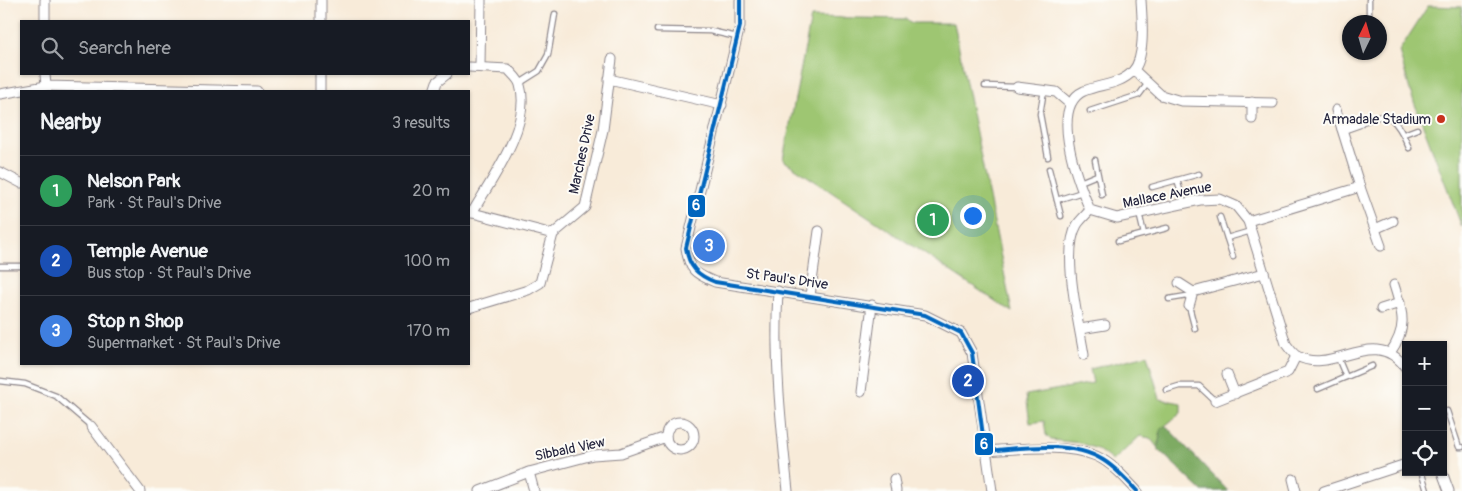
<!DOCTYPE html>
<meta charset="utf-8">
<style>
:root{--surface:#171b24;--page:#242831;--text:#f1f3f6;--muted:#9ea1a6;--line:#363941;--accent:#c8321e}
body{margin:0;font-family:Pangolin,sans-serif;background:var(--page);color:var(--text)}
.controls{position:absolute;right:15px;bottom:15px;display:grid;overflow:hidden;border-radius:0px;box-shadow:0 1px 4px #0004}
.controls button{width:45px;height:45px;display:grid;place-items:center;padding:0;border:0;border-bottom:1px solid var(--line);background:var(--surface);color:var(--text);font:25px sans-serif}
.compass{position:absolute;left:1342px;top:15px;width:45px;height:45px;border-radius:50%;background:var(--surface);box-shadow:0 1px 4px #0004;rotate:5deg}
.you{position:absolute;left:972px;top:215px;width:18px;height:18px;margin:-12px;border:4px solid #fff;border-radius:50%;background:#1a73e8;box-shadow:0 0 0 8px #1a73e833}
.badge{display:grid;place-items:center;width:32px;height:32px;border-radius:50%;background:var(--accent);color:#fff;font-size:16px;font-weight:700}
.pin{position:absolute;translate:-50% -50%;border:2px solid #fff;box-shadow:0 1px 5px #0006}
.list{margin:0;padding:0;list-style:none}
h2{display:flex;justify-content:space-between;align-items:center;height:65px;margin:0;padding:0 20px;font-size:21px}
h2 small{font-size:16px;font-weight:400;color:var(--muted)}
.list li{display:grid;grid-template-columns:32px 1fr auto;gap:15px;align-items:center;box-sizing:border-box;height:70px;padding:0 20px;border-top:1px solid var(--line)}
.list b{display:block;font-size:19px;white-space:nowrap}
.list p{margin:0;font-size:16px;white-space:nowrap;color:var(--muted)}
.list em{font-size:16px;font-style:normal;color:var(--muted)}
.icon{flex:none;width:28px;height:28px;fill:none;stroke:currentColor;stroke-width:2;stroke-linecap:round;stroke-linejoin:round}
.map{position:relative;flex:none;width:1462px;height:491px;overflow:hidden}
.search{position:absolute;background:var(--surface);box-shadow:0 1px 4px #0004;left:20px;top:20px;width:450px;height:55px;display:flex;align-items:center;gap:12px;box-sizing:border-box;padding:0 18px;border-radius:0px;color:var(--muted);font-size:19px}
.panel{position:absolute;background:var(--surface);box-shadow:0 1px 4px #0004;left:20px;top:90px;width:450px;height:275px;border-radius:0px}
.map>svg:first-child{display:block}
.green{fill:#9ec672;stroke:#607456}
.forest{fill:#7eab64;stroke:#506650}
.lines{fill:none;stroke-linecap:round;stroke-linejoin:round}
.lane-casing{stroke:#8d868a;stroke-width:7}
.street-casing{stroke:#8d868a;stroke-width:11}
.lane{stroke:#fff;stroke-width:4.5}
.street{stroke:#fff;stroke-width:9}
.bus-1-casing{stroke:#fdfcf7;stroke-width:8}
.bus-1{stroke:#0065bd;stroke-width:4}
.poi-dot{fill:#c8321e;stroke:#fdfcf7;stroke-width:2}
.labels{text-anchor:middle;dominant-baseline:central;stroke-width:4;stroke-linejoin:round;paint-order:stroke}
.poi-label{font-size:14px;fill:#22223b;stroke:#fdfcf7;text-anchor:end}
.street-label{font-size:14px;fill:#22223b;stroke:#fdfcf7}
.line-badge{stroke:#fdfcf7;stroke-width:2}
.badge-label{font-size:14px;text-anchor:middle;font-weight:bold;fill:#fff}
</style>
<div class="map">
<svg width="1462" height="491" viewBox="0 0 1462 491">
<rect width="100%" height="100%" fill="#fdfcf7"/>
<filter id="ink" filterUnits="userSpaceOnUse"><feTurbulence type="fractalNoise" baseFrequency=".02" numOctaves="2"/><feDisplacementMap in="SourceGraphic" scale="10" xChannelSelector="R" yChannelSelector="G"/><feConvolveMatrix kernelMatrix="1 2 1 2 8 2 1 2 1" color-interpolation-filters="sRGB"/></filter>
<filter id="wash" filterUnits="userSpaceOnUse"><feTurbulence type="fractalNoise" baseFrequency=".0096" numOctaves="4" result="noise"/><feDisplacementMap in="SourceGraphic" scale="20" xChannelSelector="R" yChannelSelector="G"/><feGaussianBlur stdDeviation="1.12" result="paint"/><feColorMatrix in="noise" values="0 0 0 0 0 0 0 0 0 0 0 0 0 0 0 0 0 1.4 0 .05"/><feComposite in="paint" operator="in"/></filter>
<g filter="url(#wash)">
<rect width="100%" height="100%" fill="#f8ebd9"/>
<g class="green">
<path d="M1428 6 1462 7V227L1411 94 1399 51Z"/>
<path d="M811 17 907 19 910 23H954L1012 312 783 160Z"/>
<path d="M1147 355 1160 399 1181 403V413L1161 429 1158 448 1150 438 1140 436 1113 461 1097 449 1080 443 1051 440 1046 435 1044 421 1030 423 1026 395 1093 383 1090 369Z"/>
</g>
<path class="forest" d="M1166 426 1228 491H1202L1158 449 1161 429Z"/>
</g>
<g filter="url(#ink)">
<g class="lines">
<defs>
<g id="lane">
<path d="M1369 22V0"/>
<path d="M657 30 710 31 737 37"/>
<path d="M520 83 539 71 548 55 555 14"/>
<path d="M985 86 1017 87"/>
<path d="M1044 90 1040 114 1048 157"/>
<path d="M1090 111 1139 95 1148 83"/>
<path d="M1359 123 1385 115C1397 120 1404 136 1409 148"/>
<path d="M1404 134 1417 129"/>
<path d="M1095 160 1102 195"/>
<path d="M1049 169 1061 216"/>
<path d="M1177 180 1184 203"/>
<path d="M1080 182 1097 175"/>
<path d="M1152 187 1199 174"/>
<path d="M1057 200 1082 192"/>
<path d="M1139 213 1144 234"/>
<path d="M1220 217 1233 257"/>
<path d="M1227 238 1251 231"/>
<path d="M1118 241 1167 228"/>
<path d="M0 266H21"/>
<path d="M1169 299 1193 295"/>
<path d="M1189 306 1195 329"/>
<path d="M1338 358 1346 377"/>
<path d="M0 381 25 384 56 396 91 426"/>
<path d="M1318 389 1372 366"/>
<path d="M1166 390 1179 386H1199L1215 401"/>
<path d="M1447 411 1459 447H1462"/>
<path d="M1422 474 1427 491"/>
</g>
<g id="street">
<path d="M740 0V26L686 248C689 270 695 274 715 282L925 315 961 333 972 353 992 491"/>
<path d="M1141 0C1142 18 1146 57 1133 71 1120 85 1101 84 1084 91 1048 107 1079 184 1090 210L1117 218 1200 200 1220 199 1236 206 1248 221 1286 344C1289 348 1293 354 1297 356 1333 376 1374 324 1406 368"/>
<path d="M45 21V0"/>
<path d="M321 21V0"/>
<path d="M480 66 481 0"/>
<path d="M469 67 508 69C512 74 519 79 520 85 532 125 491 180 472 213"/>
<path d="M1134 70 1161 95 1181 101 1273 103"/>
<path d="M45 74 46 86 257 91"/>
<path d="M609 79 722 105"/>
<path d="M1017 87 1056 92 1070 104"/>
<path d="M320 91V74"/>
<path d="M434 91 437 82 447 74"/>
<path d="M0 94 46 86"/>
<path d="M1336 110 1360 187"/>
<path d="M1252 119V102"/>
<path d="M1342 129 1359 123"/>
<path d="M0 172 21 183"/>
<path d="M469 212 553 234"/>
<path d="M1248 221 1360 187 1381 246"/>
<path d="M1375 229 1393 221"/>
<path d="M1179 283 1193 292 1189 306"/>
<path d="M778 291C774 359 781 424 788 491"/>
<path d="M1193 292 1264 273"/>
<path d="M810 296 819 231"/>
<path d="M469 308 528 290 540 283 553 234 585 207 603 130 612 59"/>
<path d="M1381 309 1400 303"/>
<path d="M1080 329 1105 325"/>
<path d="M1390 353C1408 327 1403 314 1394 285"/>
<path d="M1084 355C1079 323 1061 252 1077 225 1080 220 1086 215 1090 210"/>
<path d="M1227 374 1235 394"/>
<path d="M861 392 872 305"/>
<path d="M1215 401 1288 372 1296 356"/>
<circle cx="680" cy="436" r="14"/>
<path d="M91 426 140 491"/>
<path d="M985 451C1018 449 1065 443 1096 456 1112 463 1126 479 1137 491"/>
<path d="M529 472 534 491"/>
<path d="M1442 472 1449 491"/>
<path d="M894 479 896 491"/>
<path d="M1293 479 1296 491"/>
<path d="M480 491 529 472 593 455 621 453 666 437"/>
<path d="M1324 491 1406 464"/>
</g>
</defs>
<use href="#lane" class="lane-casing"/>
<use href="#street" class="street-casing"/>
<use href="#lane" class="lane"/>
<use href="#street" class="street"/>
<defs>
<path id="bus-1" d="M740 0V26L686 248C689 267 697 275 715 282L925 315 961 333 972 353 985 451C1022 448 1070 440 1103 460 1116 468 1127 480 1137 491"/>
</defs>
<use href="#bus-1" class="bus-1-casing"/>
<use href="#bus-1" class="bus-1"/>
</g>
</g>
<circle class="poi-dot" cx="1441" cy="119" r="5"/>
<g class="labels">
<g class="poi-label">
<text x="1431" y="119">Armadale Stadium</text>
</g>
<g class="street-label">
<text transform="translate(582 154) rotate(-78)">Marches Drive</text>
<text transform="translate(1167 195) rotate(-11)">Mallace Avenue</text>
<text transform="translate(787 279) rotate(8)">St Paul's Drive</text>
<text transform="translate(570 449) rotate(-12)">Sibbald View</text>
</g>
</g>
<g class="line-badge">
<rect x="687" y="194" width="19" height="24" rx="5" fill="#0065bd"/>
<rect x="974" y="432" width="20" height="24" rx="5" fill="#0065bd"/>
</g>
<g class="badge-label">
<text x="696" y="210">6</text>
<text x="984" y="449">6</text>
</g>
</svg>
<div class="controls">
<button>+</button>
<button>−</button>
<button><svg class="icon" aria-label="locate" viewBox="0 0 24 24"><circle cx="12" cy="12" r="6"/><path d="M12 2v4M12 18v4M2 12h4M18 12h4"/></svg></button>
</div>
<svg class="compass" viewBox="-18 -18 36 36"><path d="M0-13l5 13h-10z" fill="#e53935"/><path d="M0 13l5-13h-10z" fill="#9ea1a6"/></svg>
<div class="you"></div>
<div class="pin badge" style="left:933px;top:220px;background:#2e9e5b">1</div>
<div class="pin badge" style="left:968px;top:381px;background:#1a4fb4">2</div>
<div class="pin badge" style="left:709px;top:246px;background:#3f7fe0">3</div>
<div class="search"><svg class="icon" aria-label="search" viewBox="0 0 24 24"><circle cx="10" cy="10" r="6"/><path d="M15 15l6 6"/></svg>Search here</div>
<section class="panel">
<h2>Nearby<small>3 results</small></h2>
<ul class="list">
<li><span class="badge" style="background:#2e9e5b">1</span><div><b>Nelson Park</b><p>Park · St Paul's Drive</p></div><em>20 m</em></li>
<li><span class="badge" style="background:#1a4fb4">2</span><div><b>Temple Avenue</b><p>Bus stop · St Paul's Drive</p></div><em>100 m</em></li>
<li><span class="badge" style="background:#3f7fe0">3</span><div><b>Stop n Shop</b><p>Supermarket · St Paul's Drive</p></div><em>170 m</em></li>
</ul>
</section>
</div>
